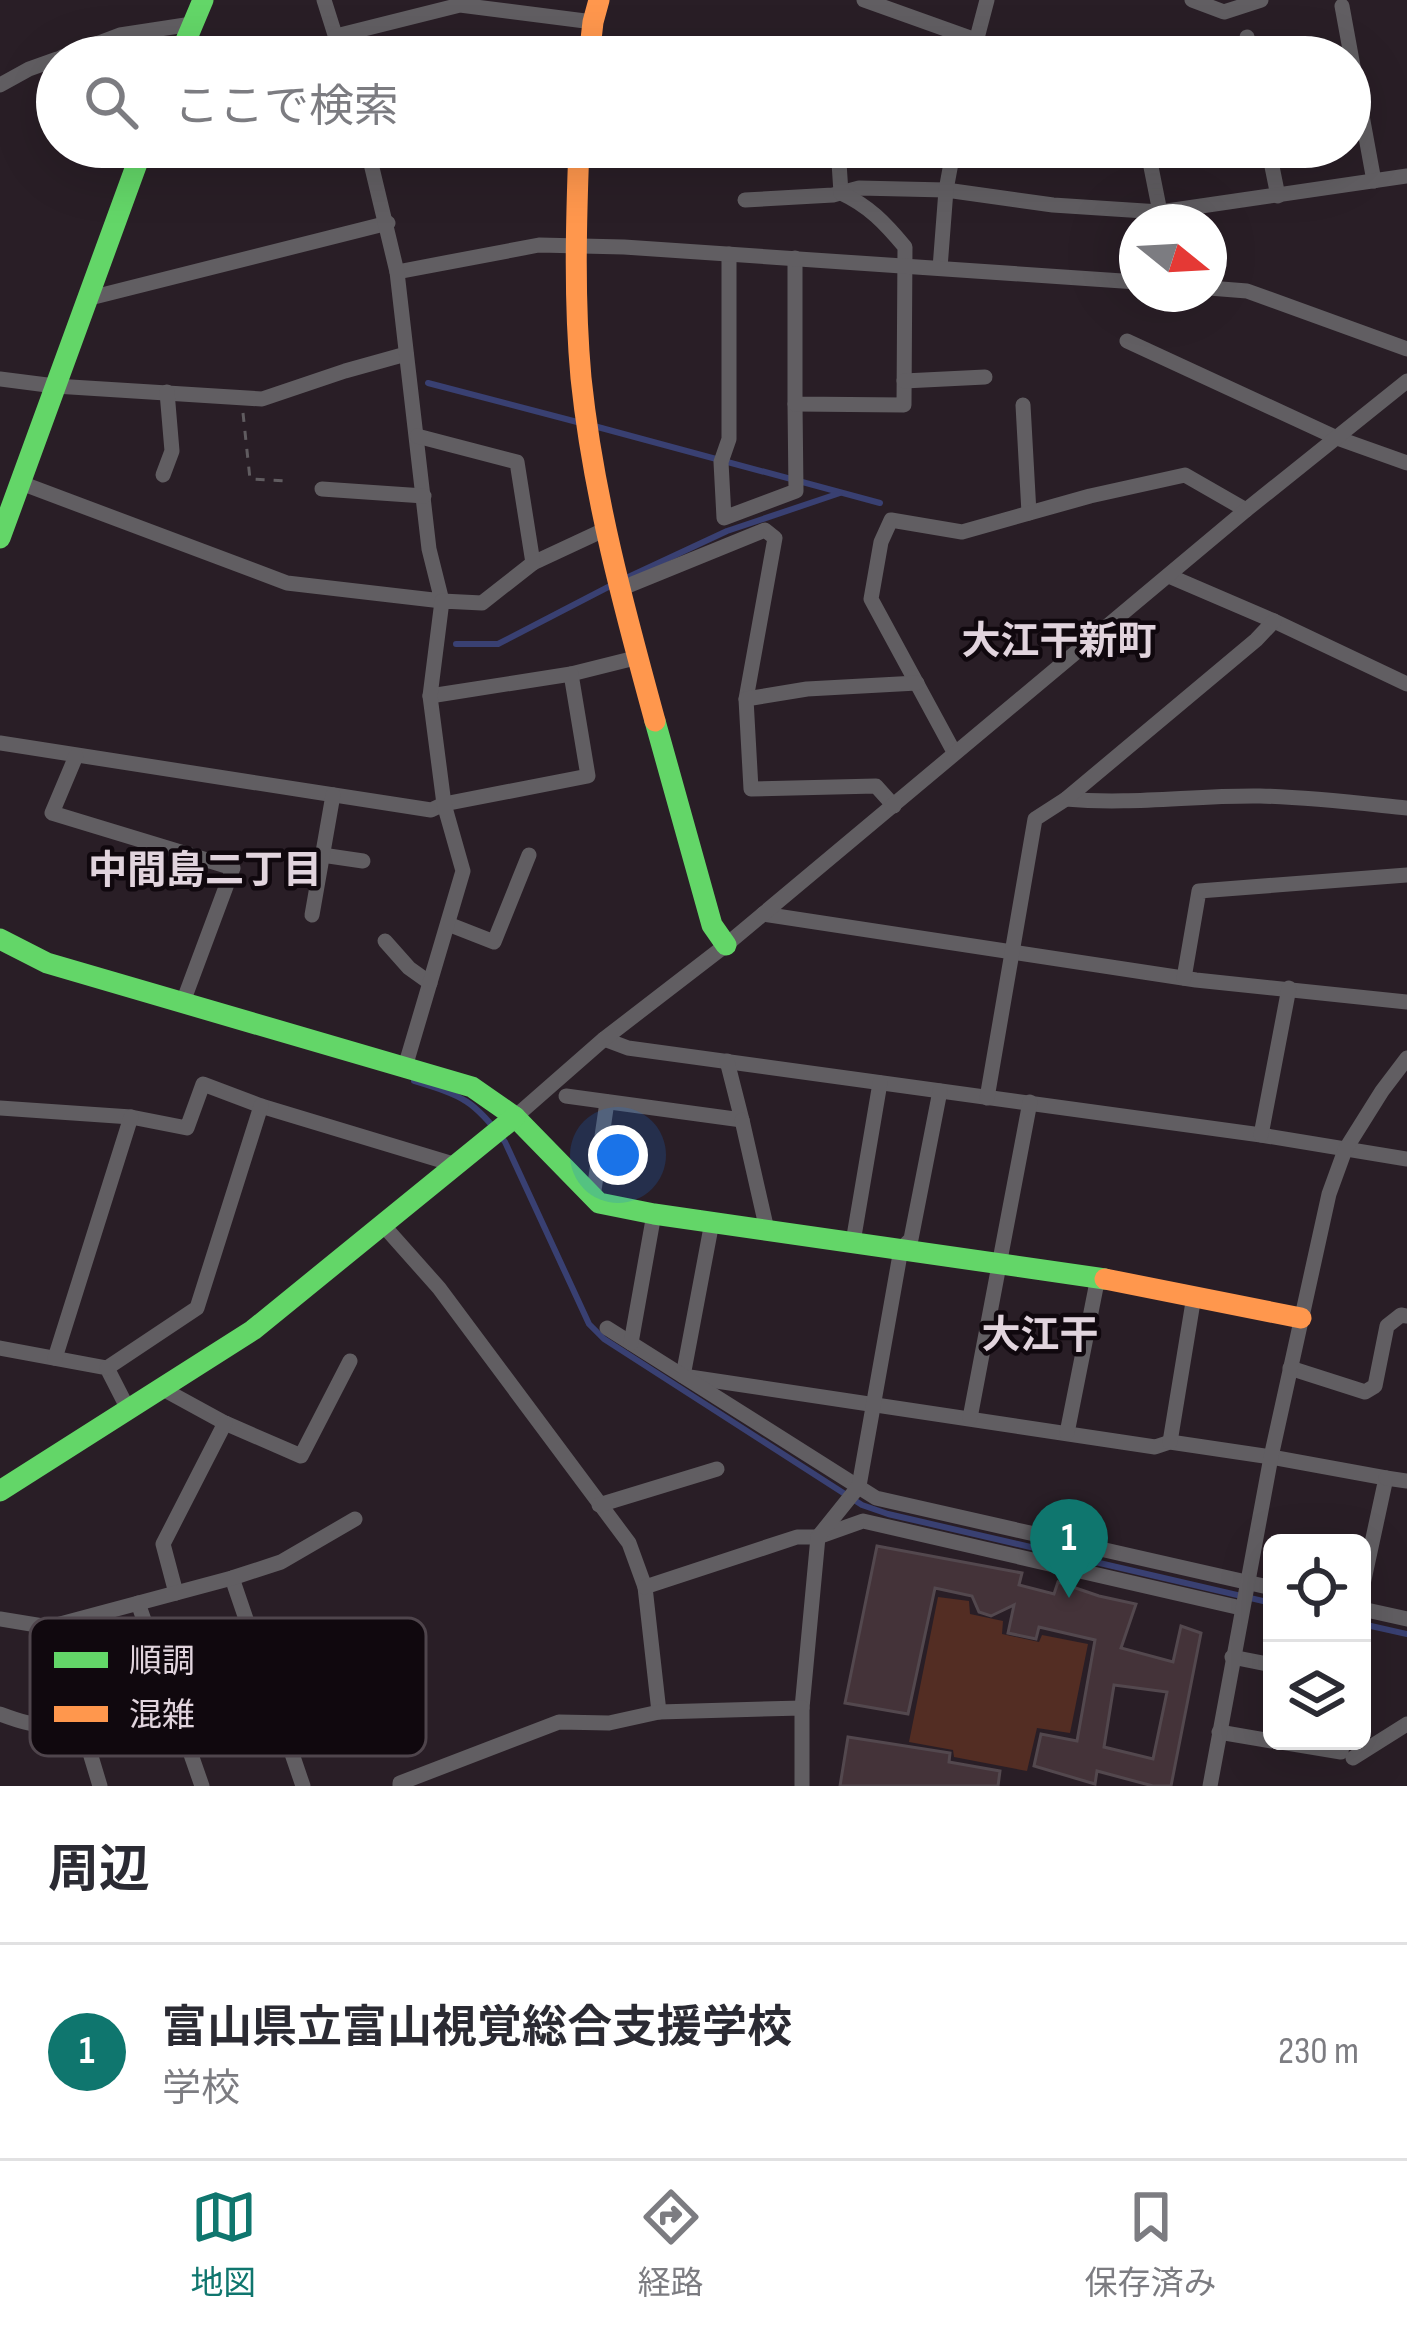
<!DOCTYPE html>
<html lang="ja">
<meta charset="utf-8">
<style>
:root{--surface:#fff;--page:#f7f7f7;--text:#2b2b33;--muted:#7c7c81;--line:#e1e1e2;--accent:#0f766e}
body{margin:0;font-family:"Sofia Sans Condensed","Noto Sans JP",sans-serif;background:var(--page);color:var(--text)}
.controls{position:absolute;right:36px;bottom:36px;display:grid;overflow:hidden;border-radius:18px;box-shadow:0 12px 48px #0002}
.controls button{width:108px;height:108px;display:grid;place-items:center;padding:0;border:0;border-bottom:3px solid var(--line);background:var(--surface);color:var(--text);font:60px sans-serif}
.compass{position:absolute;left:1119px;top:204px;width:108px;height:108px;border-radius:50%;background:var(--surface);box-shadow:0 12px 48px #0002;rotate:108deg}
.you{position:absolute;left:618px;top:1155px;width:42px;height:42px;margin:-30px;border:9px solid #fff;border-radius:50%;background:#1a73e8;box-shadow:0 0 0 18px #1a73e833}
.badge{display:grid;place-items:center;width:78px;height:78px;border-radius:50%;background:var(--accent);color:#fff;font-size:39px;font-weight:700}
.pin{position:absolute;translate:-50% -99px;filter:drop-shadow(0 3px 6px #0008)}
.pin::after{content:'';position:absolute;top:63px;width:42px;height:36px;background:inherit;clip-path:polygon(0 0,100% 0,50% 100%)}
.list{margin:0;padding:0;list-style:none}
h2{display:flex;justify-content:space-between;align-items:center;height:156px;margin:0;padding:0 48px;font-size:51px}
h2 small{font-size:39px;font-weight:400;color:var(--muted)}
.list li{display:grid;grid-template-columns:78px 1fr auto;gap:36px;align-items:center;box-sizing:border-box;height:216px;padding:0 48px;border-top:3px solid var(--line)}
.list b{display:block;font-size:45px;white-space:nowrap}
.list p{margin:0;font-size:39px;white-space:nowrap;color:var(--muted)}
.list em{font-size:39px;font-style:normal;color:var(--muted)}
.icon{flex:none;width:66px;height:66px;fill:none;stroke:currentColor;stroke-width:2;stroke-linecap:round;stroke-linejoin:round}
.map{position:relative;flex:none;width:1407px;height:1786px;overflow:hidden}
.search{position:absolute;background:var(--surface);box-shadow:0 12px 48px #0002;left:36px;right:36px;top:36px;height:132px;display:flex;align-items:center;gap:30px;box-sizing:border-box;padding:0 42px;border-radius:66px;color:var(--muted);font-size:45px}
.sheet{height:372px;background:var(--surface)}
nav{display:flex;justify-content:space-around;align-items:center;box-sizing:border-box;height:168px;border-top:3px solid var(--line);background:var(--surface);font-size:33px;color:var(--muted)}
nav a{display:grid;justify-items:center;gap:6px}
nav .on{color:var(--accent)}
.map>svg:first-child{display:block}
.green{fill:#532d23}
.lines{fill:none;stroke-linecap:round;stroke-linejoin:round}
.stream{stroke:#394072;stroke-width:6}
.building{fill:#443339;stroke:#53484e;stroke-width:3;fill-rule:evenodd}
.path{stroke:#605c60;stroke-width:3;stroke-dasharray:9 9;stroke-linecap:butt}
.street{stroke:#615e62;stroke-width:15}
.fast{stroke:#63d668;stroke-width:21}
.slow{stroke:#ff974d;stroke-width:21}
.labels{text-anchor:middle;dominant-baseline:central;stroke-width:9;stroke-linejoin:round;paint-order:stroke}
.neighbourhood-label{font-size:39px;font-weight:bold;fill:#e1d4dd;stroke:#10080e}
.key{fill:#10080e;stroke:#4f454c;stroke-width:3}
.key-label{font-size:33px;fill:#e1d4dd}
</style>
<div class="map">
<svg width="1407" height="1786" viewBox="0 0 1407 1786">
<rect width="100%" height="100%" fill="#291e26"/>
<path class="green" d="M938 1597 969 1601 970 1614 1003 1621 1002 1634 1039 1642 1042 1635 1088 1644 1070 1733 1037 1728 1027 1771 954 1757 953 1750 909 1742Z"/>
<g class="lines">
<g class="stream">
<path d="M428 383 581 423"/>
<path d="M594 426 880 503"/>
<path d="M624 579 727 531 840 493"/>
<path d="M456 644H498L612 585"/>
<path d="M414 1081C463 1096 474 1100 505 1142L589 1324 604 1339 862 1505 888 1514 1272 1603"/>
<path d="M1362 1624 1407 1634"/>
</g>
</g>
<g class="building">
<path d="M877 1546 1022 1573 1019 1585 1054 1594 1058 1582 1099 1596 1136 1604 1121 1648 1173 1662 1181 1626 1201 1633 1171 1786H1153L1097 1771 1095 1784 1034 1766 1041 1734 1077 1741 1095 1640 1039 1627 1036 1639 1008 1633 1014 1605 991 1616 979 1612 972 1596 935 1588 908 1714 845 1703ZM1114 1685 1167 1692 1153 1759 1104 1747Z"/>
<path d="M848 1737 950 1753 949 1762 1000 1771 998 1786H840Z"/>
</g>
<g class="lines">
<path class="path" d="M243 413 250 479 290 481"/>
<g class="street">
<path d="M324 0 342 57"/>
<path d="M864 0 976 40"/>
<path d="M1192 0 1224 12 1261 0"/>
<path d="M1342 6 1374 181"/>
<path d="M336 36 460 5 593 22"/>
<path d="M1247 37 1251 57"/>
<path d="M62 57 120 35 192 24"/>
<path d="M972 57 987 0"/>
<path d="M0 85 29 69 57 59"/>
<path d="M1147 147 1160 212"/>
<path d="M1268 147 1278 196"/>
<path d="M745 200 833 195 859 188 946 190 1053 205 1160 212 1407 176"/>
<path d="M729 254V439L721 462 724 518 796 491 795 404"/>
<path d="M795 258V404L904 405 905 247C885 223 869 206 841 193L838 147"/>
<path d="M940 268 946 190 954 147"/>
<path d="M397 272 539 245 624 247 1137 282"/>
<path d="M1209 288 1247 291 1407 349"/>
<path d="M86 299 388 223"/>
<path d="M1127 341 1337 438 1407 463"/>
<path d="M0 379 55 386 262 399 345 371 406 354"/>
<path d="M904 381 985 377"/>
<path d="M1023 405 1029 513"/>
<path d="M163 475 172 451 167 392"/>
<path d="M21 483 287 583 442 601 429 549 397 272 367 147"/>
<path d="M322 489 424 496"/>
<path d="M533 563 606 529"/>
<path d="M1169 576 1274 621 1407 684"/>
<path d="M620 589 765 530 775 538 746 699"/>
<path d="M571 674 639 657"/>
<path d="M0 743 431 810 444 804 588 776 571 674 430 696"/>
<path d="M954 752 871 599 881 542 891 520 962 532 1090 496 1185 475 1246 510"/>
<path d="M76 756 52 813 233 868 183 1002"/>
<path d="M1066 799C1131 805 1195 795 1260 796 1309 797 1358 803 1407 808"/>
<path d="M894 806 876 786 751 789 746 699 807 689 917 683"/>
<path d="M322 855 363 861"/>
<path d="M763 914 1196 980 1407 1002"/>
<path d="M312 915 333 795"/>
<path d="M448 924 494 942 529 855"/>
<path d="M385 941 409 968 430 983"/>
<path d="M1184 978 1199 891 1407 875"/>
<path d="M604 1039 628 1048 1261 1135 1407 1159"/>
<path d="M405 1067 463 871 444 804 430 696 442 601 482 603 533 563 517 462 417 436"/>
<path d="M566 1096 742 1120 727 1061"/>
<path d="M987 1098 1035 819 1066 799 1256 640 1274 621"/>
<path d="M0 1108 131 1117 187 1128 203 1084 261 1106 453 1164"/>
<path d="M515 1117 604 1039 726 945 1246 510 1407 381"/>
<path d="M742 1120 767 1230"/>
<path d="M1261 1135 1289 988"/>
<path d="M593 1197 607 1102"/>
<path d="M712 1222 683 1376 1155 1447 1170 1442 1271 1457 1386 1478 1362 1589"/>
<path d="M383 1225 439 1288 629 1543 645 1587 659 1712"/>
<path d="M853 1242 880 1083"/>
<path d="M607 1328 876 1498 1272 1588"/>
<path d="M631 1343 654 1214"/>
<path d="M0 1348 107 1368 128 1409"/>
<path d="M55 1358 131 1117"/>
<path d="M107 1368 197 1308 261 1106"/>
<path d="M1290 1368 1365 1392 1375 1386 1387 1326 1401 1315 1407 1316"/>
<path d="M161 1388 225 1423 301 1456 350 1361"/>
<path d="M970 1418 1030 1102"/>
<path d="M1067 1433 1098 1277"/>
<path d="M1170 1442 1194 1296"/>
<path d="M1386 1478 1407 1481"/>
<path d="M599 1505 717 1469"/>
<path d="M232 1578 303 1786"/>
<path d="M645 1587 797 1537H818L863 1521 1241 1608"/>
<path d="M176 1593 163 1544 225 1423"/>
<path d="M138 1603 202 1786"/>
<path d="M1362 1609 1407 1619"/>
<path d="M0 1619 49 1627 232 1578 281 1562 355 1519"/>
<path d="M1232 1657 1272 1665"/>
<path d="M802 1708 818 1537 859 1486 901 1249 911 1239 940 1091"/>
<path d="M0 1714C38 1728 56 1732 90 1705L49 1627"/>
<path d="M1219 1732 1272 1741"/>
<path d="M1275 1741 1341 1752 1343 1741"/>
<path d="M1353 1758 1407 1724"/>
<path d="M100 1786 87 1743 168 1688"/>
<path d="M400 1786V1783L559 1722 609 1723 659 1712 802 1708V1786"/>
<path d="M1210 1786 1271 1457 1329 1194 1345 1150 1382 1091 1407 1058"/>
</g>
<g class="fast">
<path d="M179 57 203 0"/>
<path d="M0 538 143 147"/>
<path d="M655 721 712 925 726 945"/>
<path d="M0 939 47 963 472 1087 515 1117 599 1203 654 1214 1105 1279"/>
<path d="M0 1491 253 1330 515 1117"/>
</g>
<g class="slow">
<path d="M589 57 593 22 599 0"/>
<path d="M579 147C576 224 574 301 581 378 593 494 624 608 655 721"/>
<path d="M1105 1279 1301 1318"/>
</g>
</g>
<g class="labels">
<g class="neighbourhood-label">
<text x="1059" y="642">大江干新町</text>
<text x="205" y="871">中間島二丁目</text>
<text x="1040" y="1336">大江干</text>
</g>
</g>
<rect x="30" y="1618" width="396" height="138" rx="18" class="key"/>
<rect x="54" y="1652" width="54" height="16" fill="#63d668"/>
<rect x="54" y="1706" width="54" height="16" fill="#ff974d"/>
<g class="key-label">
<text x="129" y="1672">順調</text>
<text x="129" y="1726">混雑</text>
</g>
</svg>
<div class="controls">
<button><svg class="icon" aria-label="locate" viewBox="0 0 24 24"><circle cx="12" cy="12" r="6"/><path d="M12 2v4M12 18v4M2 12h4M18 12h4"/></svg></button>
<button><svg class="icon" aria-label="layers" viewBox="0 0 24 24"><path d="M12 4l9 5-9 5-9-5zM3 14l9 5 9-5"/></svg></button>
</div>
<svg class="compass" viewBox="-18 -18 36 36"><path d="M0-13l5 13h-10z" fill="#e53935"/><path d="M0 13l5-13h-10z" fill="#7c7c81"/></svg>
<div class="you"></div>
<div class="pin badge" style="left:1069px;top:1598px">1</div>
<div class="search"><svg class="icon" aria-label="search" viewBox="0 0 24 24"><circle cx="10" cy="10" r="6"/><path d="M15 15l6 6"/></svg>ここで検索</div>
</div>
<section class="sheet">
<h2>周辺<small></small></h2>
<ul class="list">
<li><span class="badge">1</span><div><b>富山県立富山視覚総合支援学校</b><p>学校</p></div><em>230 m</em></li>
</ul>
</section>
<nav>
<a class="on"><svg class="icon" aria-label="map" viewBox="0 0 24 24"><path d="M3 6l6-2 6 2 6-2v14l-6 2-6-2-6 2zM9 4v14M15 6v14"/></svg>地図</a>
<a><svg class="icon" aria-label="directions" viewBox="0 0 24 24"><path d="M12 3l9 9-9 9-9-9zM9 14v-3h6M13 9l2 2-2 2"/></svg>経路</a>
<a><svg class="icon" aria-label="saved" viewBox="0 0 24 24"><path d="M7 4h10v16l-5-4-5 4z"/></svg>保存済み</a>
</nav>
